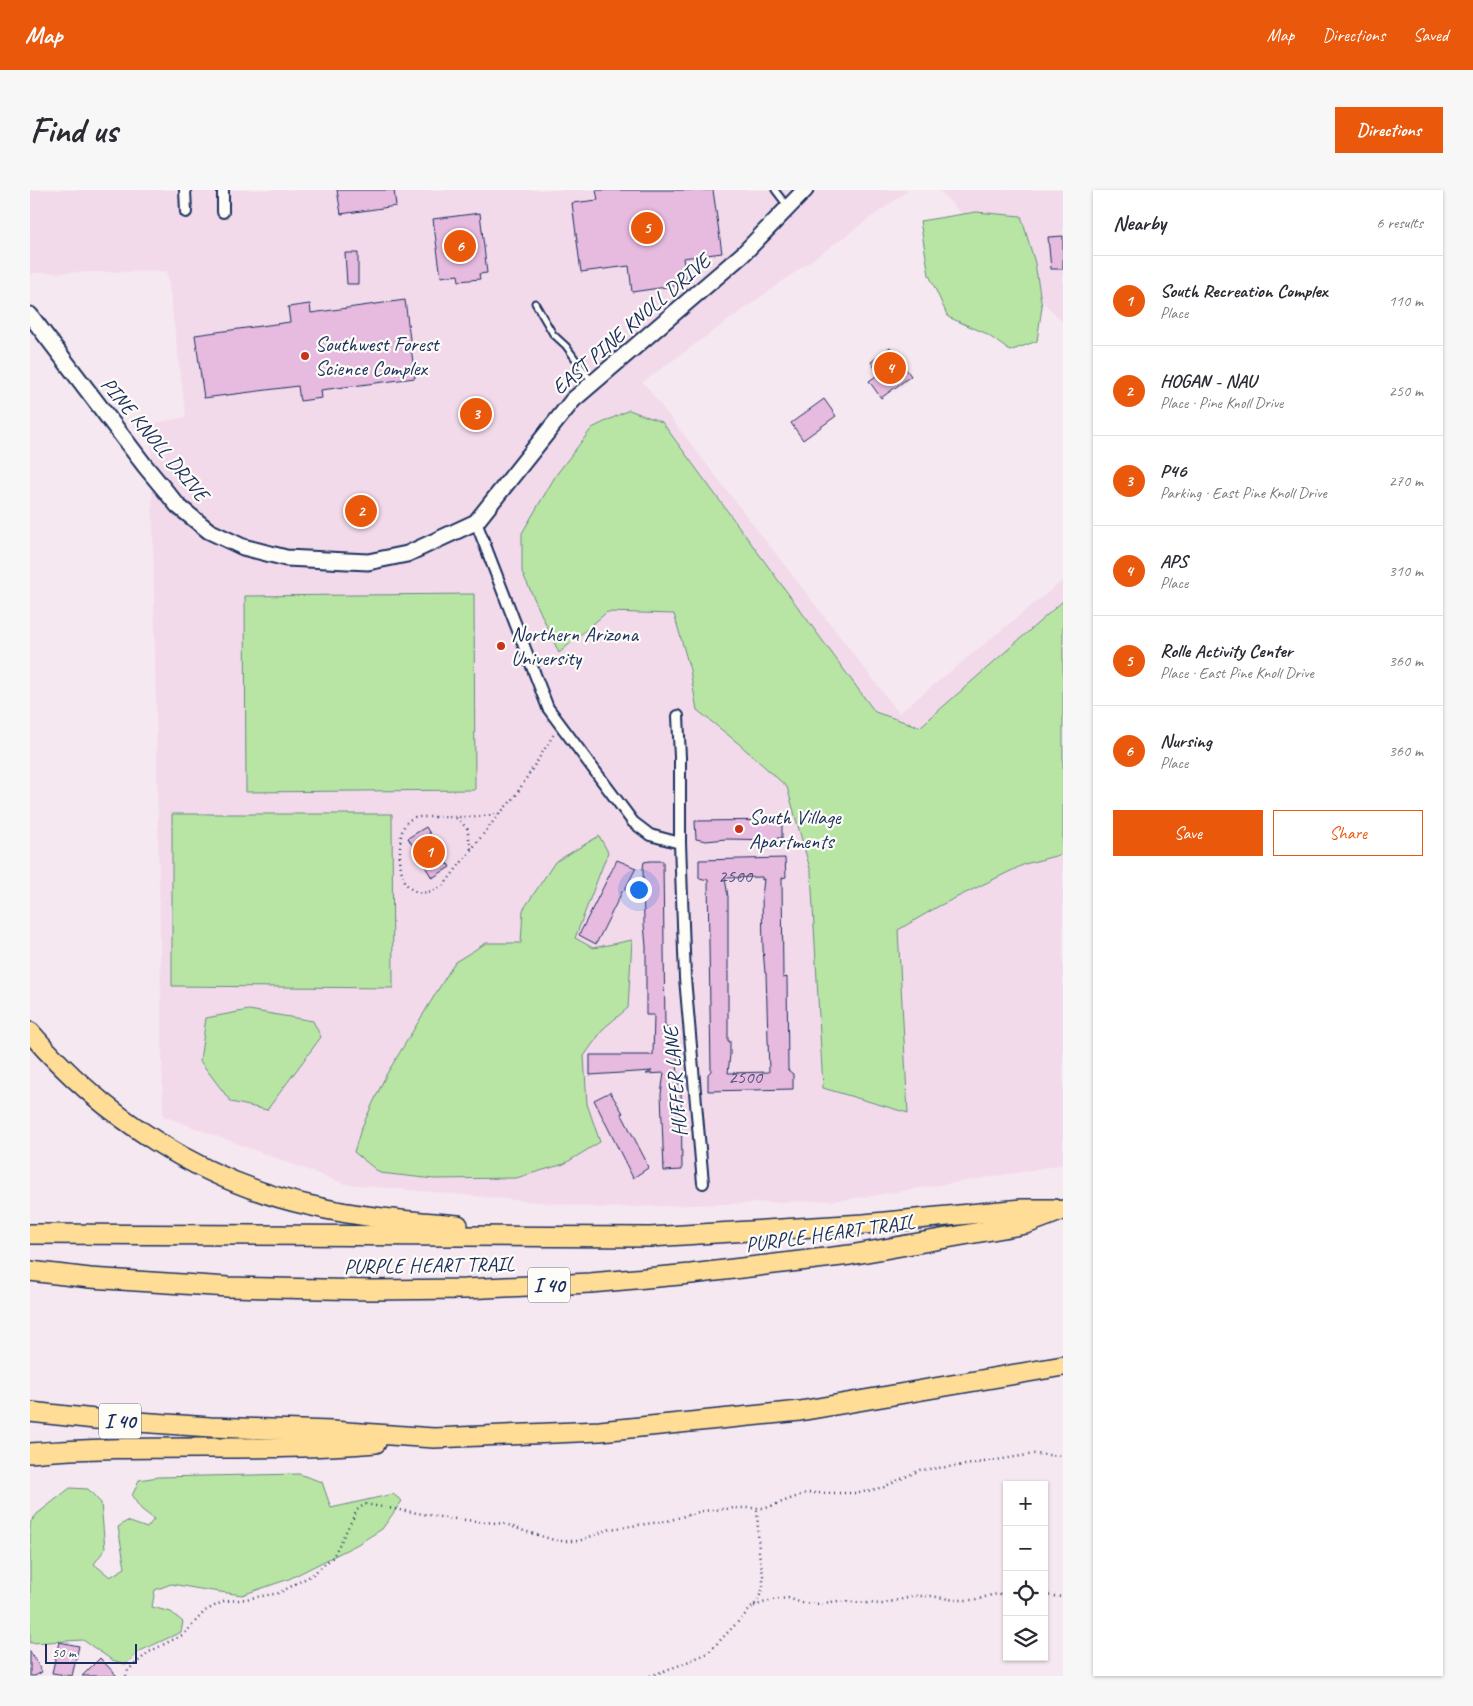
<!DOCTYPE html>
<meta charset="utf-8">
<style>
:root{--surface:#fff;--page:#f7f7f7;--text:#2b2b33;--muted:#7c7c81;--line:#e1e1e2;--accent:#ea580c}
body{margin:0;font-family:Caveat,sans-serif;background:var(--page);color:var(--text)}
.controls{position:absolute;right:15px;bottom:15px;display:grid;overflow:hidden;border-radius:0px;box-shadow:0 1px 4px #0004}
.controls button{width:45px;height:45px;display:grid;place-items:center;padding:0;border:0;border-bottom:1px solid var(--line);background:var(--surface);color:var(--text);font:25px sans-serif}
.scale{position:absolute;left:15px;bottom:12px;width:92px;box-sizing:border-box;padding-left:5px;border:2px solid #1b2f5e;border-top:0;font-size:14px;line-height:18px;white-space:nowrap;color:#1b2f5e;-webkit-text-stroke:4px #fdfcf7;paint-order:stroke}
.you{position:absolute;left:608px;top:699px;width:18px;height:18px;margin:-12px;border:4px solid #fff;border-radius:50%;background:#1a73e8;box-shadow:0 0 0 8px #1a73e833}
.badge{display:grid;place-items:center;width:32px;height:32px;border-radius:50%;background:var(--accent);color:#fff;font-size:16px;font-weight:700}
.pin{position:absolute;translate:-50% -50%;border:2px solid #fff;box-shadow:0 1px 5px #0006}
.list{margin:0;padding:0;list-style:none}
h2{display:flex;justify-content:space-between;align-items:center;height:65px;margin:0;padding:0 20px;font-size:21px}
h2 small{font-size:16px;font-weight:400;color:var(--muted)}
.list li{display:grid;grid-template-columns:32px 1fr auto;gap:15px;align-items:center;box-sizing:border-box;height:90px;padding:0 20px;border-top:1px solid var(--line)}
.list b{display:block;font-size:19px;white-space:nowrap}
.list p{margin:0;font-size:16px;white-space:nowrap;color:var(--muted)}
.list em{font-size:16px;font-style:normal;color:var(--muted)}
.actions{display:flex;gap:10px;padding:15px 20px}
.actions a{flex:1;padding:11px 0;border:1px solid var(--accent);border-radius:0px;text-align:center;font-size:18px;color:var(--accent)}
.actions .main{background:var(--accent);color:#fff}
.icon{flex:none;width:28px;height:28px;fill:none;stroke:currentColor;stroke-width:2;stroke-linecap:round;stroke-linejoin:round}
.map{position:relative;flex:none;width:1033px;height:1486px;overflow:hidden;border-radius:0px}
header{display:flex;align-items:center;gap:30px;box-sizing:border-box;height:70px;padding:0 25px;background:var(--accent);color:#fff}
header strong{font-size:24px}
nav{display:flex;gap:28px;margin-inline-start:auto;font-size:18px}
.intro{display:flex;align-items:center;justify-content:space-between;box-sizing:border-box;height:120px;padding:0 30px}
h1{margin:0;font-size:35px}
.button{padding:12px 22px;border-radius:0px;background:var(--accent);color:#fff;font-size:18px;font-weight:700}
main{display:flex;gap:30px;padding:0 30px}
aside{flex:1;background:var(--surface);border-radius:0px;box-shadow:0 1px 4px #0004}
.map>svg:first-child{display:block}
.built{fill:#f2daeb}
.green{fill:#b8e5a4;stroke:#6a8a81}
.building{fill:#e7badf;stroke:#1b2f5e;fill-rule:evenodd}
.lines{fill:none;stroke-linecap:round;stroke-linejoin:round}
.lane-casing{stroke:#1b2f5e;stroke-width:9}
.street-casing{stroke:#1b2f5e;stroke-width:14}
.secondary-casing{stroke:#1b2f5e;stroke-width:19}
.highway-casing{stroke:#1b2f5e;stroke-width:22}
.path{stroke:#1b2f5e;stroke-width:2.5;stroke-dasharray:1 4;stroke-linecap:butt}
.lane{stroke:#fdfcf7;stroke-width:5}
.street{stroke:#fdfcf7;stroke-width:10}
.secondary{stroke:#fdfcf7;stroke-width:15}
.highway{stroke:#ffdd96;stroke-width:19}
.poi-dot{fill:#c8321e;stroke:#fdfcf7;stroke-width:2}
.labels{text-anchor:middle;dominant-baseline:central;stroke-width:4.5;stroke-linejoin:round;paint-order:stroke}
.number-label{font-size:19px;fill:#4e527e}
.shield{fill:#fdfcf7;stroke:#5f6c8c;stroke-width:1}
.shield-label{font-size:20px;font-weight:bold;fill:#1b2f5e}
.street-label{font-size:21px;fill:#1b2f5e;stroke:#fdfcf7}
.poi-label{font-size:21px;fill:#1b2f5e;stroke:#fdfcf7;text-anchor:start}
</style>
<header>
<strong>Map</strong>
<nav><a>Map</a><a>Directions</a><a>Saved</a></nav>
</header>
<div class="intro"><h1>Find us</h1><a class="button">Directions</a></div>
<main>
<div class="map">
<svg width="1033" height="1486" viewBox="0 0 1033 1486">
<rect width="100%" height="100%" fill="#f6e8f0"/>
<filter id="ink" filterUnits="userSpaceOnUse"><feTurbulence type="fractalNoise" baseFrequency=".02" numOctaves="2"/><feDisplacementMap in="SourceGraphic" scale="10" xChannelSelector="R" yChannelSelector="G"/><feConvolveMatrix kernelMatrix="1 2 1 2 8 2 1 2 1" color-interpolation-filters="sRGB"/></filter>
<g filter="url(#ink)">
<g class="built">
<path d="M0 0H879L613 192 869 523 1033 390V974L998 981 815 1010 572 1018 315 994 133 926 121 234 156 227 137 81 4 83 0 86Z"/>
<path d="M909 0H1033V133Z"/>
</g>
<g class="green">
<path d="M946 22 991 26 1005 73 1012 117 1007 151 980 161 955 143 918 127 899 85 890 31Z"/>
<path d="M599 220 632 232 845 522 890 537 1033 411V664L995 674 909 716 868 740 878 923 793 898 781 682 757 597 708 553 667 520 660 480 644 424 577 422 529 463 492 382V343L526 285 562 238Z"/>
<path d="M444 404 445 600 216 602 215 406Z"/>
<path d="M142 624H362L363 798 142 796Z"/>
<path d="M569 646 578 662 545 748 563 758 602 750 598 818 574 838 554 866 557 914 570 952 534 974 486 988 404 989 350 983 324 962 331 939 356 885 425 772 456 753H491L493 720 525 672Z"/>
<path d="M219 820 283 831 291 847 237 920 201 912 170 871 176 828Z"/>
<path d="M269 1284 292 1292 301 1318 363 1304 372 1311 352 1339 328 1354 259 1389 212 1405 176 1400 141 1394 125 1400 122 1417 141 1422 153 1432 151 1442 110 1461 96 1474 82 1470 53 1450 0 1453V1333L7 1324 40 1298 58 1299 71 1313 75 1359 64 1374 80 1387 95 1378 88 1337 97 1331 117 1338 124 1329 111 1319 102 1306 109 1290 128 1287Z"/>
</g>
<g class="building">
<path d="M307 0H364L366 16 311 24Z"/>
<path d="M566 0H683L692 63 653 68 657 94 602 102 599 76 551 82 542 13 568 10Z"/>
<path d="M450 23 457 83 449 84 450 89 429 91 428 85 411 87 403 29Z"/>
<path d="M1033 46V79H1021L1018 47Z"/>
<path d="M315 63H328V94H317Z"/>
<path d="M375 110 385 188 291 200 292 208 270 211 268 196 174 208 165 145 260 132 258 117 280 114 281 123Z"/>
<path d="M860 157 881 186 851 208 839 191 849 184 841 172Z"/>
<path d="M794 209 806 226 773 250 761 233Z"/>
<circle cx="331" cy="321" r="8"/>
<path d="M752 630V648H745V650L696 649 676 651 666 649 665 631Z"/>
<path d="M396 637 420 677 402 688 378 648Z"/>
<path d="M755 668 756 687 752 688 753 788 757 787 758 880 763 884V899L678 901V884L681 881 678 690 669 688V670ZM732 687V690L734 689 732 707 733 759 735 783H736L739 882 698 883 700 865V851H698V707L695 688Z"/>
<path d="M587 670 606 678 594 701 593 700 566 754 549 745Z"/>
<path d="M620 671H633L635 838 639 837 640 865H647L648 894H651L652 980 634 981 631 904 634 883 616 884 622 881 560 885V865H623L624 825H616V757L614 734 613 678 614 672Z"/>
<path d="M580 902 593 923H591L615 969 618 978 603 988 564 910Z"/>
<path d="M29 1452 49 1456 42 1486 22 1483Z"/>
<path d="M0 1461 12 1482 5 1486H0Z"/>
<path d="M70 1468 87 1486H52Z"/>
</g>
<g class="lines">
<defs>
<g id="lane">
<path d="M745 0 758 17"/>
<path d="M505 113 523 144 536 156 562 192"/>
</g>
<g id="street">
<path d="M155 0 156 22"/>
<path d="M193 0V22"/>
<path d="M446 332 518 518 603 632 620 645 650 653 655 788 673 993"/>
<path d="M648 526 650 567V653"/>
</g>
<path id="secondary" d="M0 125 115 276 148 316 179 341 213 357 256 368 338 372 377 364 446 332 543 210 713 64 775 0"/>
<g id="highway">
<path d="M0 842C71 925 170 991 278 1015 327 1027 377 1031 428 1035"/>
<path d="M0 1044 620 1047 834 1034 992 1019H1024"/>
<path d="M0 1081 60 1088 198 1097 342 1100 435 1099 560 1093 661 1084 820 1065 996 1034 1033 1020"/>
<path d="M0 1222 65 1229 180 1237 302 1241 404 1248 570 1241 770 1221 1033 1176"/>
<path d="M0 1263C115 1253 231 1263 346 1253"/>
</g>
</defs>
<use href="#lane" class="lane-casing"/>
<use href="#street" class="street-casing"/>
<use href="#secondary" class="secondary-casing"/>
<use href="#highway" class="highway-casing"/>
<g class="path">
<path d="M469 624 413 696C384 712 371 697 370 668 370 656 369 640 378 631 380 629 383 629 385 627H444L469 624 484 608 524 544"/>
<path d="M426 628 437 638 441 659"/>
<path d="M1014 1405 1033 1407"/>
<path d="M724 1416 742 1410 758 1408 772 1413 786 1414 808 1411 852 1414 885 1406H901L925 1410H946L961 1405 977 1403"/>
<path d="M96 1486 98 1480 119 1462 154 1444 175 1421 194 1411 210 1410 249 1403 282 1385 303 1367 327 1320 335 1314 416 1328 476 1334 491 1340 527 1351H549L580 1339 637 1331 672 1321 705 1318H736L776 1303H829L854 1297 890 1280 935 1275 1004 1264 1033 1266"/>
<path d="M620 1486 650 1475 678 1463 727 1412 733 1398V1384L729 1363 727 1318"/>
</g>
<use href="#lane" class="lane"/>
<use href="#street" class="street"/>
<use href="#secondary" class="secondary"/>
<use href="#highway" class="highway"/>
</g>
</g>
<g class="poi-dot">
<circle cx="275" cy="166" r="5"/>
<circle cx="471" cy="456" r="5"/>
<circle cx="709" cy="639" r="5"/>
</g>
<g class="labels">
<g class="number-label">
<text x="705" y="686">2500</text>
<text x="715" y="887">2500</text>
</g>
<g class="shield">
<rect x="498" y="1077.5" width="42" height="35" rx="4"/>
<rect x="69" y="1213.5" width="42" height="35" rx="4"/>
</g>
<g class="shield-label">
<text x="519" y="1095">I 40</text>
<text x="90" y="1231">I 40</text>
</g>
<g class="street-label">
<text transform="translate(601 134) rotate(-41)">EAST PINE KNOLL DRIVE</text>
<text transform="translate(125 249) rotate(50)">PINE KNOLL DRIVE</text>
<text transform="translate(645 892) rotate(-95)">HUFFER LANE</text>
<text transform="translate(800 1043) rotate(-8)">PURPLE HEART TRAIL</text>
<text transform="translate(399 1075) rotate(-1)">PURPLE HEART TRAIL</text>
</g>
<g class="poi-label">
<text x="285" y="154">Southwest Forest<tspan x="285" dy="24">Science Complex</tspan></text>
<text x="481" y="444">Northern Arizona<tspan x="481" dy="24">University</tspan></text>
<text x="719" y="627">South Village<tspan x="719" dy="24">Apartments</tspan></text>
</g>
</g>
</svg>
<div class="controls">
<button>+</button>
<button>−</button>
<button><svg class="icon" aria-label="locate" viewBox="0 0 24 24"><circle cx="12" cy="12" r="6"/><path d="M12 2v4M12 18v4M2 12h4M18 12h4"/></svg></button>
<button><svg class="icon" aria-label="layers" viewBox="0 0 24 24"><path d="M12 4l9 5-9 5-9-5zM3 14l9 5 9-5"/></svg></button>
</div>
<div class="scale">50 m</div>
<div class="you"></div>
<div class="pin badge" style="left:399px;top:662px">1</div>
<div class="pin badge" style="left:331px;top:321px">2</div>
<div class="pin badge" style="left:446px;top:224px">3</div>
<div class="pin badge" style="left:860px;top:178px">4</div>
<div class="pin badge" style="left:617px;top:38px">5</div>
<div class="pin badge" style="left:430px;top:56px">6</div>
</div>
<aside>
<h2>Nearby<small>6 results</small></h2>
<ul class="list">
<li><span class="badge">1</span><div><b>South Recreation Complex</b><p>Place</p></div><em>110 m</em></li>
<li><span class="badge">2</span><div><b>HOGAN - NAU</b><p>Place · Pine Knoll Drive</p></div><em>250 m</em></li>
<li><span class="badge">3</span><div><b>P46</b><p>Parking · East Pine Knoll Drive</p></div><em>270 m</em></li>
<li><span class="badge">4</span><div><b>APS</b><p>Place</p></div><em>310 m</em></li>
<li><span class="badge">5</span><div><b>Rolle Activity Center</b><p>Place · East Pine Knoll Drive</p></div><em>360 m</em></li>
<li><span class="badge">6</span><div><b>Nursing</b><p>Place</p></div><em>360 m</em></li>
</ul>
<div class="actions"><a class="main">Save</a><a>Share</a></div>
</aside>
</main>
